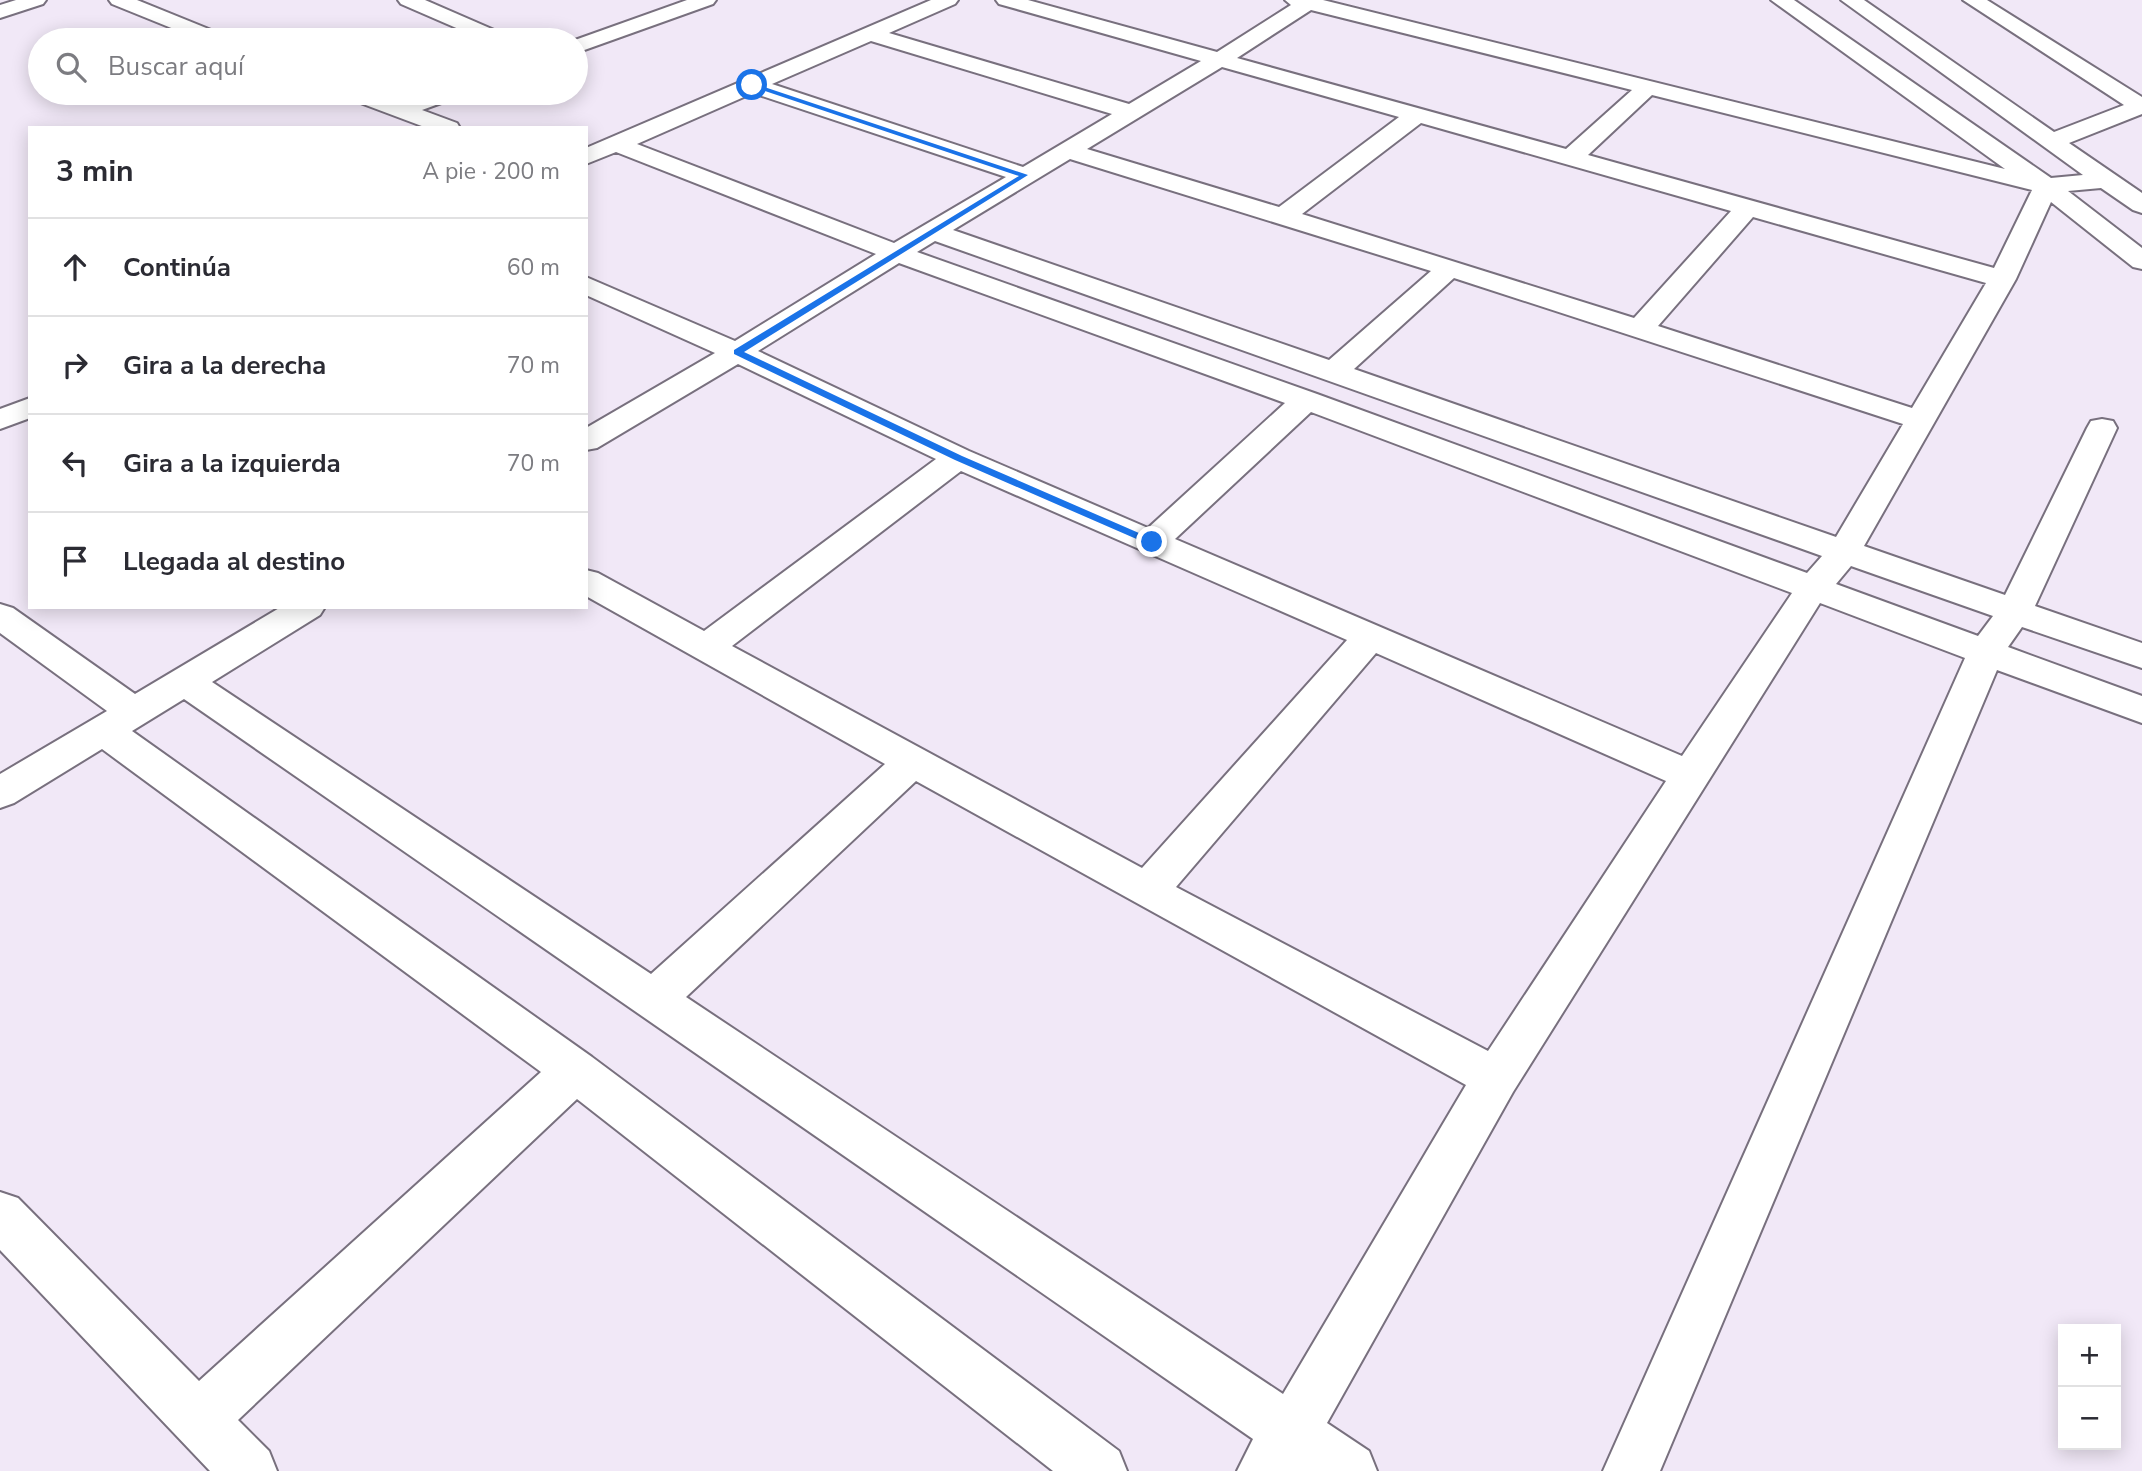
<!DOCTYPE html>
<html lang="es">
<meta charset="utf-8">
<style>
:root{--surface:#fff;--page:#f7f7f7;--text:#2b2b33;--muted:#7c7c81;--line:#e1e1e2}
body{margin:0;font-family:"Nunito Sans",sans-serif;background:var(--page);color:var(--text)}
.controls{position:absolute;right:21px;bottom:21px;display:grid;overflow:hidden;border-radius:0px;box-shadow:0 4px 18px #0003}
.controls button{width:63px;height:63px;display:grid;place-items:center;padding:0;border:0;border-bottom:2px solid var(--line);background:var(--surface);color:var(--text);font:35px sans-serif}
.stop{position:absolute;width:21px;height:21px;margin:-16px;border:5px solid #1a73e8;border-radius:50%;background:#fff}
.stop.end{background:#1a73e8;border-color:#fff;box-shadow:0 2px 7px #0008}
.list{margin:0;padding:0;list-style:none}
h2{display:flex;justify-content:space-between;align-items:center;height:91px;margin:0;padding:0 28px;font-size:30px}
h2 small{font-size:23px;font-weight:400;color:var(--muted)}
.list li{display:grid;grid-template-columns:46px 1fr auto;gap:21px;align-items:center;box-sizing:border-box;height:98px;padding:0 28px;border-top:2px solid var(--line)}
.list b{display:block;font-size:26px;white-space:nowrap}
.list em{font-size:23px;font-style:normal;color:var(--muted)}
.icon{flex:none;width:38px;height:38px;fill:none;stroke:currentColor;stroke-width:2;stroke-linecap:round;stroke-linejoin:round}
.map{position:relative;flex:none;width:2142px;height:1471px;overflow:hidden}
.search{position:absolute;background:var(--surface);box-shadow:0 4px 18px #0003;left:28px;top:28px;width:560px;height:77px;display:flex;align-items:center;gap:18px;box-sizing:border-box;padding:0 24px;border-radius:38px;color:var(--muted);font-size:26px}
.panel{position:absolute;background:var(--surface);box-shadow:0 4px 18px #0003;left:28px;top:126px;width:560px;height:483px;border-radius:0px}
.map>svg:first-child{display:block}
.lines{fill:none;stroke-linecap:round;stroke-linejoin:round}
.minor-casing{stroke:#78707e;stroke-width:4}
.minor{fill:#fff;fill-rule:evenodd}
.route{fill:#1a73e8}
</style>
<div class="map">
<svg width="2142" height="1471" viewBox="0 0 2142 1471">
<rect width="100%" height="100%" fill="#f1e8f7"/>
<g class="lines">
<defs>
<g id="minor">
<path d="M16 0H46L43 4 0 18V5Z"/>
<path d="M109 0H137L226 36 230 40H201L112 4Z"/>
<path d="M398 0H425L508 36 512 40H484L401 4Z"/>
<path d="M687 0H716L713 4 576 53 575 40Z"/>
<path d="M931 0H958L955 4 889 33 1129 104 1201 61 999 4 996 0H1028L1217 52 1291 5 1285 0H1323L2005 169 1771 0H1794L2051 178 2083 175 1841 0H1864L2054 132 2124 105 1963 0H1987L2142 97V114L2069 143 2142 193V213L2133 210 2101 188 2068 191 2142 248V269L2133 267 2051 202 2016 279 1864 546 2005 595 2087 428 2091 421 2102 419 2113 421 2117 428 2035 606 2142 643V668L2022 627 2008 647 2142 696V723L1997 670 1660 1471H1603L1965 658 1820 603 1513 1092 1327 1423 1369 1451 1377 1471H1237L1253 1439 184 699 132 731 592 1057 1119 1451 1127 1471H1053L577 1099 238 1420 269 1451 277 1471H210L0 1250V1192L18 1198 199 1381 541 1072 102 749 14 803 0 808V774L107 711 0 633V604L13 608 135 694 281 607H325L320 615 212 682 651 974 885 764 586 596V570L598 573 704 631 936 459 738 364 597 448 586 450V428L715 353 586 295V277L735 341 876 254 616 152 586 164V148ZM1311 10 1632 90 1566 149 1237 58ZM871 41 1112 114 1023 167 772 84ZM1222 67 1399 117 1279 207 1087 149ZM753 93 1006 177 894 243 637 144ZM1652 95 2032 190 1994 268 1588 155ZM1421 123 1731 211 1634 318 1302 214ZM1070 159 1431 271 1329 360 953 230ZM1753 217 1986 283 1912 408 1658 326ZM935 241 1822 556 1807 573 1317 394 917 252ZM899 263 1285 403 1148 528 969 451 758 351ZM1454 278 1903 424 1836 537 1354 369ZM1311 412 1792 593 1682 756 1175 539ZM961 471 1347 640 1142 868 732 646ZM1851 566 1993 616 1978 636 1836 584ZM1376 653 1666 781 1488 1051 1176 887ZM916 781 1466 1085 1283 1394 686 997Z"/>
<path d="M344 93H375L400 102 427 93H458L455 98 422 110 457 123 460 128H427L347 98Z"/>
<path d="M30 398V418L0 429V409Z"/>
</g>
</defs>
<use href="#minor" class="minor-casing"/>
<use href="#minor" class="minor"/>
</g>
<path class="route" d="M752 83 1028 175 744 352 962 456 1155 540V544H1148L955 460 734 354V350L1019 176 750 86Z"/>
</svg>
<div class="controls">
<button>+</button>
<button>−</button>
</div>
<div class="stop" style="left:752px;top:85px"></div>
<div class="stop end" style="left:1152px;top:542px"></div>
<div class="search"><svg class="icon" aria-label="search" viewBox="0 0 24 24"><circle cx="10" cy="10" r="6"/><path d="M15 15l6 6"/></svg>Buscar aquí</div>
<section class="panel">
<h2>3 min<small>A pie · 200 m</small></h2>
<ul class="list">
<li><svg class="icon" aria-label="ahead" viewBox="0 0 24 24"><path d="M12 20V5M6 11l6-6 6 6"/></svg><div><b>Continúa</b></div><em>60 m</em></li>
<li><svg class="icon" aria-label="right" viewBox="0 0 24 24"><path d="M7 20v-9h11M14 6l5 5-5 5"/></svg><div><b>Gira a la derecha</b></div><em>70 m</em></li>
<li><svg class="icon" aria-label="left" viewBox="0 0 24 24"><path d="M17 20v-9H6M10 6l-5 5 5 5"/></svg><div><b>Gira a la izquierda</b></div><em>70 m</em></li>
<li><svg class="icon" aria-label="arrive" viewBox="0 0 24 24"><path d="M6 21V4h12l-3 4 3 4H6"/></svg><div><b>Llegada al destino</b></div></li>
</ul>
</section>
</div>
